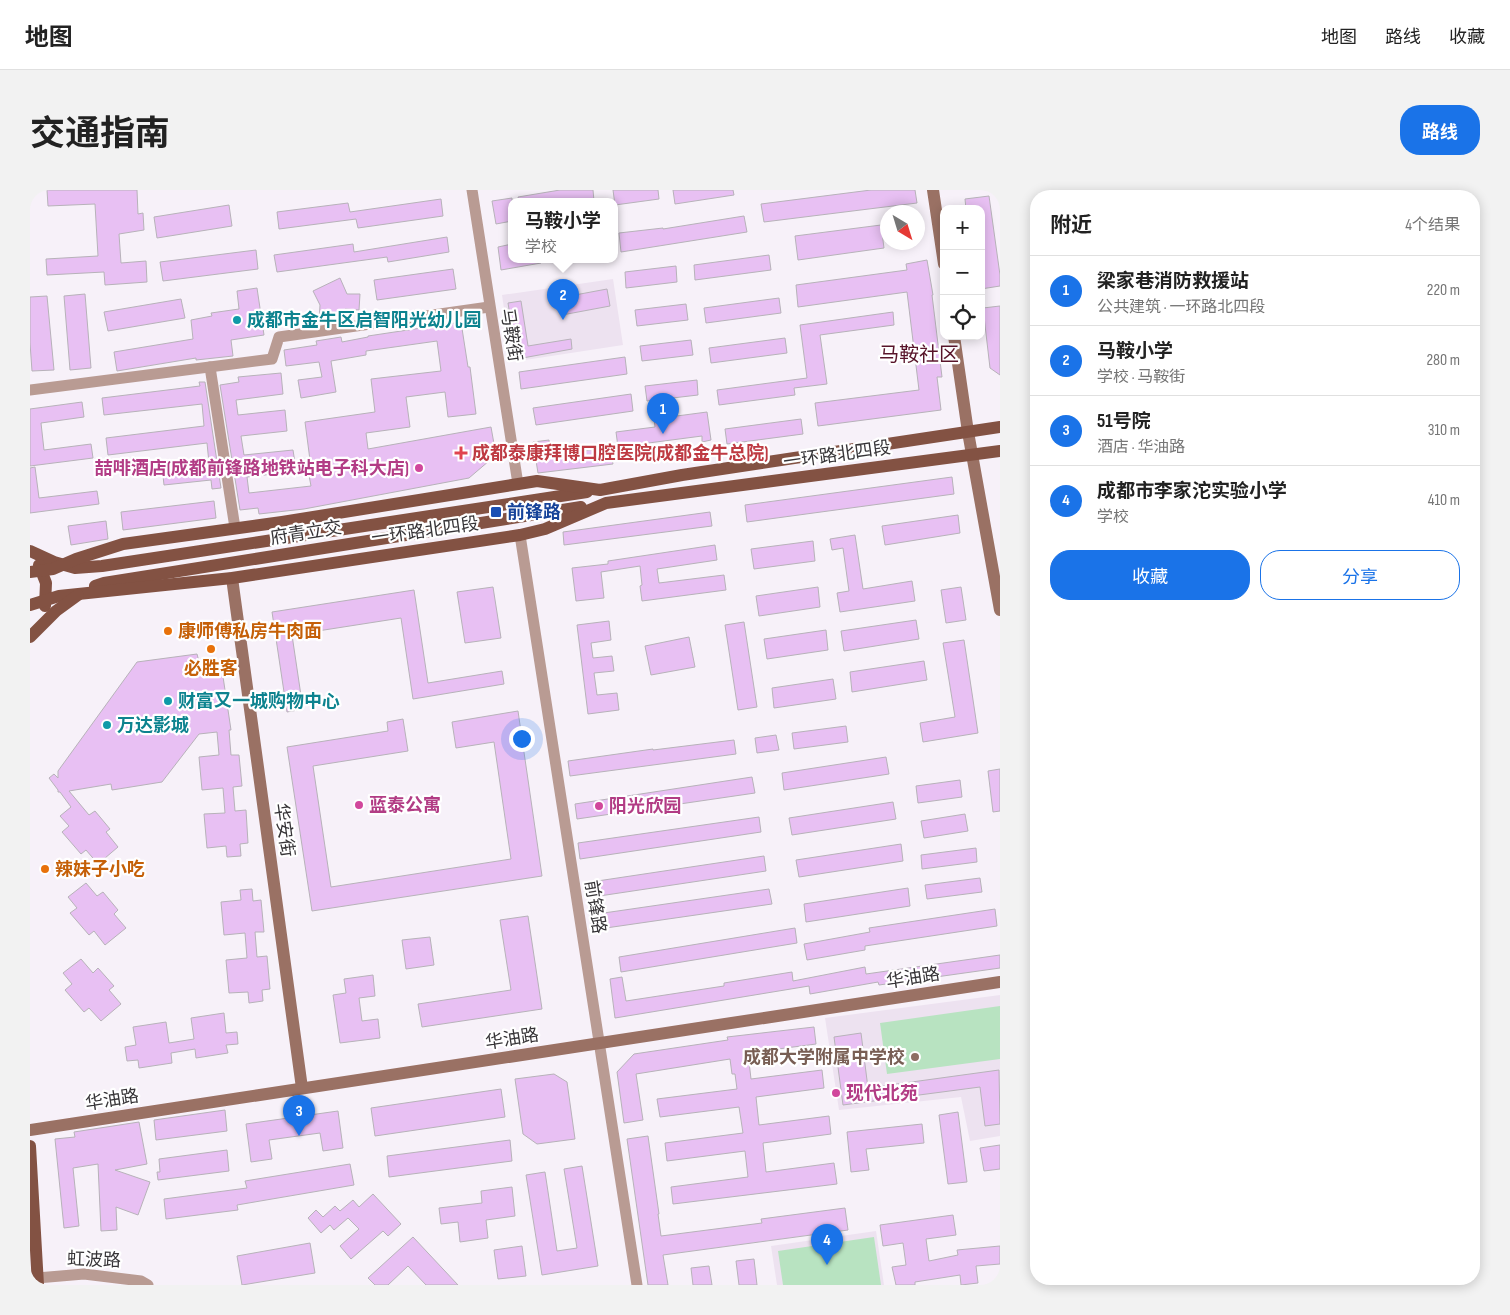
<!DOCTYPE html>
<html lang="zh">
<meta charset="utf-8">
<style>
:root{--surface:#fff;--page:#f2f2f2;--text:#222;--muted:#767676;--line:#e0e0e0;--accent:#1a73e8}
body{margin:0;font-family:"Sofia Sans Condensed","Noto Sans SC",sans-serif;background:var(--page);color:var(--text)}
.controls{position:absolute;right:15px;top:15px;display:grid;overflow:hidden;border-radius:10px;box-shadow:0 2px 12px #0003}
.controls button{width:45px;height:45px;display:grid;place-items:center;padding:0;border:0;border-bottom:1px solid var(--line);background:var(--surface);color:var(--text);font:25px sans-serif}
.compass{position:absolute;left:850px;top:15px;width:45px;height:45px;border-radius:50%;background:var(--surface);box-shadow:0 2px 12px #0003;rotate:142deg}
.you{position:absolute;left:491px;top:548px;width:18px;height:18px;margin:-12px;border:4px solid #fff;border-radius:50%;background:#1a73e8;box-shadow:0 0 0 8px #1a73e833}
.badge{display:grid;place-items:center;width:32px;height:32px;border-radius:50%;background:var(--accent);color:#fff;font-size:16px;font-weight:700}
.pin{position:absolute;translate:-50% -41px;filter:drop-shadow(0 1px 2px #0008)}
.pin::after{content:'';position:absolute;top:26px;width:18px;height:15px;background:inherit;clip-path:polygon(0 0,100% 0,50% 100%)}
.popup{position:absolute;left:478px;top:8px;width:110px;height:65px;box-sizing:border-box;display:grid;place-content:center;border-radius:10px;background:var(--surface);filter:drop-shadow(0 1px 4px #0005);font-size:16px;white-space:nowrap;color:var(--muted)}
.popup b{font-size:19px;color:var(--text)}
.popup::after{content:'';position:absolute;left:50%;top:100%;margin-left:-10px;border:10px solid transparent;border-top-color:var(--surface)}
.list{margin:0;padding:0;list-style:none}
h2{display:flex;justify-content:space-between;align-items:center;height:65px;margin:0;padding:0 20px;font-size:21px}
h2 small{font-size:16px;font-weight:400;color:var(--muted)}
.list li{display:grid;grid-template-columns:32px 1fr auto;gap:15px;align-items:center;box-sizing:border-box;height:70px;padding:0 20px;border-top:1px solid var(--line)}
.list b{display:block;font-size:19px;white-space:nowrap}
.list p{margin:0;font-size:16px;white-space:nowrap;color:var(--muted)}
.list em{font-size:16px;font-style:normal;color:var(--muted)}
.actions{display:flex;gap:10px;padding:15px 20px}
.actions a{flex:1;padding:11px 0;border:1px solid var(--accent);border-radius:20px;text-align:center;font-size:18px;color:var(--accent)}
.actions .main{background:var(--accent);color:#fff}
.icon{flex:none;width:28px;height:28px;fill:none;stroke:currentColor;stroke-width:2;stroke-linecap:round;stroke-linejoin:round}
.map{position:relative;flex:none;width:970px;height:1095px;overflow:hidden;border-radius:20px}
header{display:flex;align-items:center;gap:30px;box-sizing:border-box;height:70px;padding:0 25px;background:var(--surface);border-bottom:1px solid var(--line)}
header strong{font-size:24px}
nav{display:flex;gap:28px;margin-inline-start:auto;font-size:18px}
.intro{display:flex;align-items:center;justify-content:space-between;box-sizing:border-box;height:120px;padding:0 30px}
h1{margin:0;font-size:35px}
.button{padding:12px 22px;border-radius:20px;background:var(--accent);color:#fff;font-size:18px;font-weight:700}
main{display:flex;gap:30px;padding:0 30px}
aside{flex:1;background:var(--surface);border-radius:20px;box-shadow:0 2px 12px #0003}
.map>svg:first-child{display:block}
.built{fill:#ede2f0}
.green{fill:#b8e3c1}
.building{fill:#e8c0f3;stroke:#b7b2b9;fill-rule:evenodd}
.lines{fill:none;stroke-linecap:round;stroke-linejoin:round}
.street{stroke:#b99b93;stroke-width:11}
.secondary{stroke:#9a7164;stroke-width:12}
.primary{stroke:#835243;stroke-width:12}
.culture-dot{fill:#0f9aa8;stroke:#fff;stroke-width:2}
.health-dot{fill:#e0444e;stroke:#fff;stroke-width:2}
.hotel-dot{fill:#d1479c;stroke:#fff;stroke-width:2}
.transit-dot{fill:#1a4fb4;stroke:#fff;stroke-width:2}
.food-dot{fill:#e8710a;stroke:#fff;stroke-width:2}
.education-dot{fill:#8d6e63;stroke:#fff;stroke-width:2}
.labels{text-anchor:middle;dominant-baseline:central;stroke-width:4.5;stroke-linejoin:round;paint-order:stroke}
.culture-label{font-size:18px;font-weight:bold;fill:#0d838f;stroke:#fff;text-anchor:start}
.street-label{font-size:18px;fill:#363437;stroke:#fff}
.health-label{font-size:18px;font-weight:bold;fill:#be3a42;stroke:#fff;text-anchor:start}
.hotel-label{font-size:18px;font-weight:bold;fill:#b23c85;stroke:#fff;text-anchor:start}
.transit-label{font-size:18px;font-weight:bold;fill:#164399;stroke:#fff;text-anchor:start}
.food-label{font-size:18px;font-weight:bold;fill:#c56008;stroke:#fff;text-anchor:start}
.education-label{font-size:18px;font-weight:bold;fill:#785e54;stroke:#fff;text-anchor:end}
.quarter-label{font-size:20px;fill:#58142a;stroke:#fff}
</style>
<header>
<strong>地图</strong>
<nav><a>地图</a><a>路线</a><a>收藏</a></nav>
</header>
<div class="intro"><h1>交通指南</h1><a class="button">路线</a></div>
<main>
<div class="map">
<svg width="970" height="1095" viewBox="0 0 970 1095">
<rect width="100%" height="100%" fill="#f7f1f9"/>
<g class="built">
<path d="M583 89 593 155 482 172 472 105Z"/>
<path d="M970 805V946L940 951 931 907 809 920 795 828Z"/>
<path d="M846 1041 854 1095H747L741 1056Z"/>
</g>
<g class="green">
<path d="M970 816V869L857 884 850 833Z"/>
<path d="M844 1047 851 1095H753L748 1061Z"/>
</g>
<g class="building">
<path d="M17 0H107L108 24 113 23 114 40 89 44 91 73 116 71 117 92 75 95 74 82 17 85 16 69 68 66 65 14 18 16Z"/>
<path d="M530 0H563L564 11H489L488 7Z"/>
<path d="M583 0H628L629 9 585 15Z"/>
<path d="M643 0H703L704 5 645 14Z"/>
<path d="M841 0H885L887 13 734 32 731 14Z"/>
<path d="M959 6 970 85V96L951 99V19H936L935 9Z"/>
<path d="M482 8V31L466 34 462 11Z"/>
<path d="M411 9 413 26 328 38 326 29 249 39 247 22 318 13 320 22Z"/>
<path d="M199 15 202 36 127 48 124 27Z"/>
<path d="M714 26 717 42 591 62 589 43 633 38V39Z"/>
<path d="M851 35 854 58 768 70 765 46Z"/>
<path d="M417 47 419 62 358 72 357 67 247 82 244 65 323 54 324 62Z"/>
<path d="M482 54V69H511V73L471 80 468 57Z"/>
<path d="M226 60 228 79 133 91 130 72Z"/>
<path d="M739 65 741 80 665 90 664 75Z"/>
<path d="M897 70 903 105H902L912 187H907L911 220 788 236 785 213 889 200 877 102 768 117 766 95 877 80 876 74Z"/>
<path d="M646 76 647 92 596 98 595 82Z"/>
<path d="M423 79 426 99 347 110 344 90Z"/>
<path d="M310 88 317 104H330L329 120 315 119 314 130 289 133 290 115 283 101Z"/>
<path d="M227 98 234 145 201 150 203 166 166 170V168L87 181 84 162 163 149 161 130 182 126 181 123 209 119 207 101Z"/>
<path d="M577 99 580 116 532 125 529 108Z"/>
<path d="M55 104 61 178 40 180 34 106Z"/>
<path d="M17 106 24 180 2 181 0 153V107Z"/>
<path d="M749 108 751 123 676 133 674 118Z"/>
<path d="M151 109 155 128 78 141 74 122Z"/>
<path d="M491 111 498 156 541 149 542 159 487 169 478 113Z"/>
<path d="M656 114 658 130 607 136 605 120Z"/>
<path d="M970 116V185L960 178 953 118Z"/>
<path d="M863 122 864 135 790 145 797 194 764 198 765 205 689 215 687 200 777 188 770 135Z"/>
<path d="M431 132 438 177H440L446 224 418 227 415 202 376 207 380 237 336 243 338 259 461 237 466 265 439 288 274 319 229 324 228 318 210 320 190 195 209 192 208 187 251 183 253 204 206 210 208 225 255 220 257 241 211 246 214 265 263 260 265 273 280 270 275 232 345 222 341 189 411 181 407 151 336 161V165L301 171 306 202 271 208 268 190 292 187 289 172 256 176 254 160 287 155 286 151 311 147 312 152 338 147V146ZM278 280 281 296 219 303 217 287Z"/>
<path d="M755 148 757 163 681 173 679 158Z"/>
<path d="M661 150 663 165 612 171 610 156Z"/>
<path d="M595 167 597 184 491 199 489 182Z"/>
<path d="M667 190 668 205 617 211 615 196Z"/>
<path d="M169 192H175L191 298 182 299 181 290 134 295 132 277 179 273 177 253 78 265 76 248 174 236 172 214 74 225 72 208 170 196Z"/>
<path d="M601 204 603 221 506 235 503 218Z"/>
<path d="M52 212 54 227 11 233 14 260 61 254 63 268 0 276V219Z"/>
<path d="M677 222 681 250 672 252V246L588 257 586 242 625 237 624 229Z"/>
<path d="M771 229 773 244 697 254 695 239Z"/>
<path d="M519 250 521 266 580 257 583 274 508 283 503 252Z"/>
<path d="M5 277 9 308 67 301 69 314 0 323V278Z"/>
<path d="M922 287 924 304 717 332 715 315Z"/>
<path d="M184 311 186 328 93 340 91 322Z"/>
<path d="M680 322 682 336 534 355 533 342Z"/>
<path d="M928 325 930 343 855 355 852 336Z"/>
<path d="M76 331 78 349 41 355 38 336Z"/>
<path d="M825 345 833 399 882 391 885 411 810 422 807 403 819 401 813 358 802 360 800 349Z"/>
<path d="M783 351 785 371 724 379 721 359Z"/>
<path d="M685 355 687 370 627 379 629 393 694 385 696 400 612 411 610 396 612 395 610 376 571 382 574 408 546 411 542 378 578 374V371Z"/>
<path d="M463 397 471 448 435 453 427 402Z"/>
<path d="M788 397 790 417 729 426 726 406Z"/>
<path d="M931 397 936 430 916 433 911 400Z"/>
<path d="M384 400 398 493 472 481 474 494 383 509 371 428 262 445 273 519 257 522 242 422Z"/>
<path d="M886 430 889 449 814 461 811 441Z"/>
<path d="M579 431 581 450 561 453 563 468 582 466 584 481 564 483 567 505 587 503 589 520 558 524 547 435Z"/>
<path d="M714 432 727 517 708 520 695 435Z"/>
<path d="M796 440 798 460 737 469 734 449Z"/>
<path d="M659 447 665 477 621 485 615 456Z"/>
<path d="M934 450 948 543 893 552 890 533 925 527 913 453Z"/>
<path d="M167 464 172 483 192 480 201 540H199L201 565H209L212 596 203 597 205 621 216 620 218 653 210 654 211 666 197 667 196 656 177 658 174 624 195 623 193 598 172 600 169 567 189 565 187 542 169 544 132 592 82 600 81 594 39 601 59 625 65 621 80 639 76 642 88 657 68 674 56 660 51 664 32 642 39 636 30 626 41 617 30 602H28V600L19 588 24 584 28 588V581L107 472Z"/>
<path d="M894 471 897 490 822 502 820 482Z"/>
<path d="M803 489 806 509 744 518 742 498Z"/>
<path d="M488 521 512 686 282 721 257 557 358 541 357 532 373 529 378 561 283 576 301 697 481 669 464 552 426 558 422 532Z"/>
<path d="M816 536 818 552 764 559 762 543Z"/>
<path d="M746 545 749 560 727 563 725 548Z"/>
<path d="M704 550 706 564 540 586 538 571 623 559V560Z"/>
<path d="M856 567 859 584 754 600 752 583Z"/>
<path d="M970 579V621L963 622 958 581Z"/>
<path d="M722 587 725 603 547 629 545 614Z"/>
<path d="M930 590 932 607 888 613 886 596Z"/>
<path d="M863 612 866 629 762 645 759 628Z"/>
<path d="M935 624 938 641 894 648 891 631Z"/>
<path d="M729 627 731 642 550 669 548 653Z"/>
<path d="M871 654 873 671 769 687 766 670Z"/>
<path d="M946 658 947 672 892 679 891 665Z"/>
<path d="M734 666 736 681 556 708 554 693Z"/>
<path d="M950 688 952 702 897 709 895 695Z"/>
<path d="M56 693 67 706 73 702 88 720 84 724 96 738 75 755 64 741 59 745 40 723 47 718 38 707Z"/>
<path d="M878 698 880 716 776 732 774 714Z"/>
<path d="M222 699 223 711 231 710 234 742H225L227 767 237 766 240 799 232 800 233 811 219 813 218 802 199 803 196 770 217 768 215 743 194 745 191 712 211 710 210 700Z"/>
<path d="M739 699 742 714 562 740 560 725Z"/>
<path d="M965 719 967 736 835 756V760L777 770 774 754 840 742 839 738Z"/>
<path d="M498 726 512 819 392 837 388 814 481 800 470 730Z"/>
<path d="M765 738 767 753 591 782 589 767Z"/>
<path d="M400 747 404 775 376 779 372 750Z"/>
<path d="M970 765V778L849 795 848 792 780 804 779 796 585 828 580 789 592 787 596 811 694 796V793L762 782 763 791 835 777 836 784Z"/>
<path d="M51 769 63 783 68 778 84 796 79 800 91 814 71 831 59 818 54 822 35 800 42 794 33 783Z"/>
<path d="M343 785 345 806 329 808 332 831 348 829 350 848 310 853 303 805 316 803 314 789Z"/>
<path d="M194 823 196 843 207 842 208 854 196 855 198 863 166 868 165 859 141 863 142 873 109 878 108 870 97 871 95 857 106 855 103 837 136 832 139 853 164 849 161 828Z"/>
<path d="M784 837 786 854 718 863 721 889 792 880 794 898 726 907 729 935 799 926 801 944 733 953 736 982 804 973 807 994 643 1014 641 997 718 987 715 961 637 971 635 953 713 943 709 917 630 927 627 909 707 899 705 884H702L700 869 606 884 613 930 594 933 587 882 604 864 698 850 697 847Z"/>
<path d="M831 843 838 898 969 880 970 934 955 936 950 897 813 915 804 847Z"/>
<path d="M524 884 537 892 545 949 507 954 493 944 485 889Z"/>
<path d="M471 899 475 927 345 946 341 918Z"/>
<path d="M195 920 197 941 126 950 124 930Z"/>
<path d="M308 921 313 958 293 961 290 943 239 950 242 969 221 972 216 934Z"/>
<path d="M928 922 937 992 918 994 909 925Z"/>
<path d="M109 932 117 974 85 980 120 992 108 1025 86 1017 87 1040 71 1041 68 974 43 978 49 1036 34 1038 25 949 45 947 44 942Z"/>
<path d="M892 934 894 953 836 959 839 980 821 982 817 942Z"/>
<path d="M618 946 629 1024H628L631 1046 732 1033 731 1029 815 1018 818 1040 633 1065 638 1095H618L597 949Z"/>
<path d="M480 950 482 971 359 987 357 966Z"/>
<path d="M970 955V979L954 981 950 958Z"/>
<path d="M197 960 199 981 128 990 127 982H130L129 969Z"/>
<path d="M320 974 324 995 207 1015 208 1020 136 1029 134 1009 217 998 215 991Z"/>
<path d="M552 976 568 1076 512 1085 496 985 515 982 527 1061 547 1058 534 979Z"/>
<path d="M482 997 485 1026 456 1030 458 1048 430 1052 428 1032 411 1034 409 1018 452 1013 451 1001Z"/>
<path d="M343 1004 371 1034 358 1046 353 1041 321 1069 310 1056 329 1039 318 1028 304 1040 300 1035 291 1043 278 1028 286 1020 293 1027 305 1016 310 1021 323 1010 329 1017Z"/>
<path d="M923 1025 926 1045 896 1049 899 1071 928 1065 927 1060 970 1056V1074L946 1076 948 1093 931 1095 930 1085 885 1092V1095H866L862 1077 876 1075 873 1053 853 1056 850 1035Z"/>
<path d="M383 1047 428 1095H396L378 1076 358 1095H345L338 1088Z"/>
<path d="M280 1053 285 1083 212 1095 207 1066Z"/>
<path d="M492 1056 496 1086 468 1089 464 1060Z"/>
<path d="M724 1069 727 1095H709L706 1071Z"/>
<path d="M679 1076 682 1095H663L661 1078Z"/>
</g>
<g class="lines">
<g class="street">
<path d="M442 0 488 294"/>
<path d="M180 177 205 338"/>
<path d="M0 200 242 169 249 147 459 117"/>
<path d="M490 345 607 1095"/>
<path d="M7 1088 54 1084 111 1091 118 1095"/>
</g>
<g class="secondary">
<path d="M903 0 914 74"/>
<path d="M924 146 938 242 970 420"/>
<path d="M202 388 272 898"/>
<path d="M0 940 970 792"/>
</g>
<g class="primary">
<path d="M0 361 24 372 45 378 72 376 557 302"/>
<path d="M9 375 16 393 15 416"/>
<path d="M0 382 23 379 46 369 93 354 252 332 507 291 570 300 652 285 970 237"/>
<path d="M65 396 74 393 551 317"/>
<path d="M0 415 29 406 202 388 490 345 515 339 576 313 970 261"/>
<path d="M0 447 26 421 48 405"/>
<path d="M0 956 8 1095"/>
</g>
</g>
<g class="culture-dot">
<circle cx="207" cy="130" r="5"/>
<circle cx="138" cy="511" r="5"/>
<circle cx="77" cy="535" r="5"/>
</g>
<path class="health-dot" d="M428.5 255.5h5v5h5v5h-5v5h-5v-5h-5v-5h5z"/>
<g class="hotel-dot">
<circle cx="389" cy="278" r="5"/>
<circle cx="329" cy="615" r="5"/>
<circle cx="569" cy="616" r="5"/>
<circle cx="806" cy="903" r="5"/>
</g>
<rect class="transit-dot" x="460" y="316" width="12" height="12" rx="2.5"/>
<g class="food-dot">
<circle cx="138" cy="441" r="5"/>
<circle cx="181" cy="459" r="5"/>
<circle cx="15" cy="679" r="5"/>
</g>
<circle class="education-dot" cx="885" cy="867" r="5"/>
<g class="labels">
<g class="culture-label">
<text x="217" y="130">成都市金牛区启智阳光幼儿园</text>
<text x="148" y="511">财富又一城购物中心</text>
<text x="87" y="535">万达影城</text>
</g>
<g class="street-label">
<text transform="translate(481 145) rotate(81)">马鞍街</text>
<text transform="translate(807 265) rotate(-8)">一环路北四段</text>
<text transform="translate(395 341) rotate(-8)">一环路北四段</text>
<text transform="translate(276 343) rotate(-9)">府青立交</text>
<text transform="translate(254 640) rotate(82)">华安街</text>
<text transform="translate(565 717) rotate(81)">前锋路</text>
<text transform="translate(883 788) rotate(-9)">华油路</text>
<text transform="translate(482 849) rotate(-9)">华油路</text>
<text transform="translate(82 910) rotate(-9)">华油路</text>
<text transform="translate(64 1070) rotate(2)">虹波路</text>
</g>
<g class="health-label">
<text x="442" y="263">成都泰康拜博口腔医院(成都金牛总院)</text>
</g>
<g class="hotel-label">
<text x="379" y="278" text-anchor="end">喆啡酒店(成都前锋路地铁站电子科大店)</text>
<text x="339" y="615">蓝泰公寓</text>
<text x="579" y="616">阳光欣园</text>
<text x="816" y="903">现代北苑</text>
</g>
<g class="transit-label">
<text x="477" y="322">前锋路</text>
</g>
<g class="food-label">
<text x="148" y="441">康师傅私房牛肉面</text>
<text x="181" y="478" text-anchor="middle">必胜客</text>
<text x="25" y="679">辣妹子小吃</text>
</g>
<g class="education-label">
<text x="875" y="867">成都大学附属中学校</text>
</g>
<g class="quarter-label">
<text x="889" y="165">马鞍社区</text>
</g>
</g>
</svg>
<div class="controls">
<button>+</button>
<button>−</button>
<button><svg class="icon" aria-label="locate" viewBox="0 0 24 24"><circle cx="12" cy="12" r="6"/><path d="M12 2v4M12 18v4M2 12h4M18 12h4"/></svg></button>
</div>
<svg class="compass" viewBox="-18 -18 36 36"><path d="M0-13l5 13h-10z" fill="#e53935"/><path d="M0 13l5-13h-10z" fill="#767676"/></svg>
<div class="you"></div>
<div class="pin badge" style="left:633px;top:244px">1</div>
<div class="pin badge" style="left:533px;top:130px">2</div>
<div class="popup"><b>马鞍小学</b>学校</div>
<div class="pin badge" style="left:269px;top:946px">3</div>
<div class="pin badge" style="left:797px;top:1075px">4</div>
</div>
<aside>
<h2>附近<small>4个结果</small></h2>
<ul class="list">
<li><span class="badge">1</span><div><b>梁家巷消防救援站</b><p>公共建筑 · 一环路北四段</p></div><em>220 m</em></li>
<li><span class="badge">2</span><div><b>马鞍小学</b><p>学校 · 马鞍街</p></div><em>280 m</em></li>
<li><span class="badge">3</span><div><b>51号院</b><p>酒店 · 华油路</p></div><em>310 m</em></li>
<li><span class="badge">4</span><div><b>成都市李家沱实验小学</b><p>学校</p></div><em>410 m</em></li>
</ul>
<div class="actions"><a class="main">收藏</a><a>分享</a></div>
</aside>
</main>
